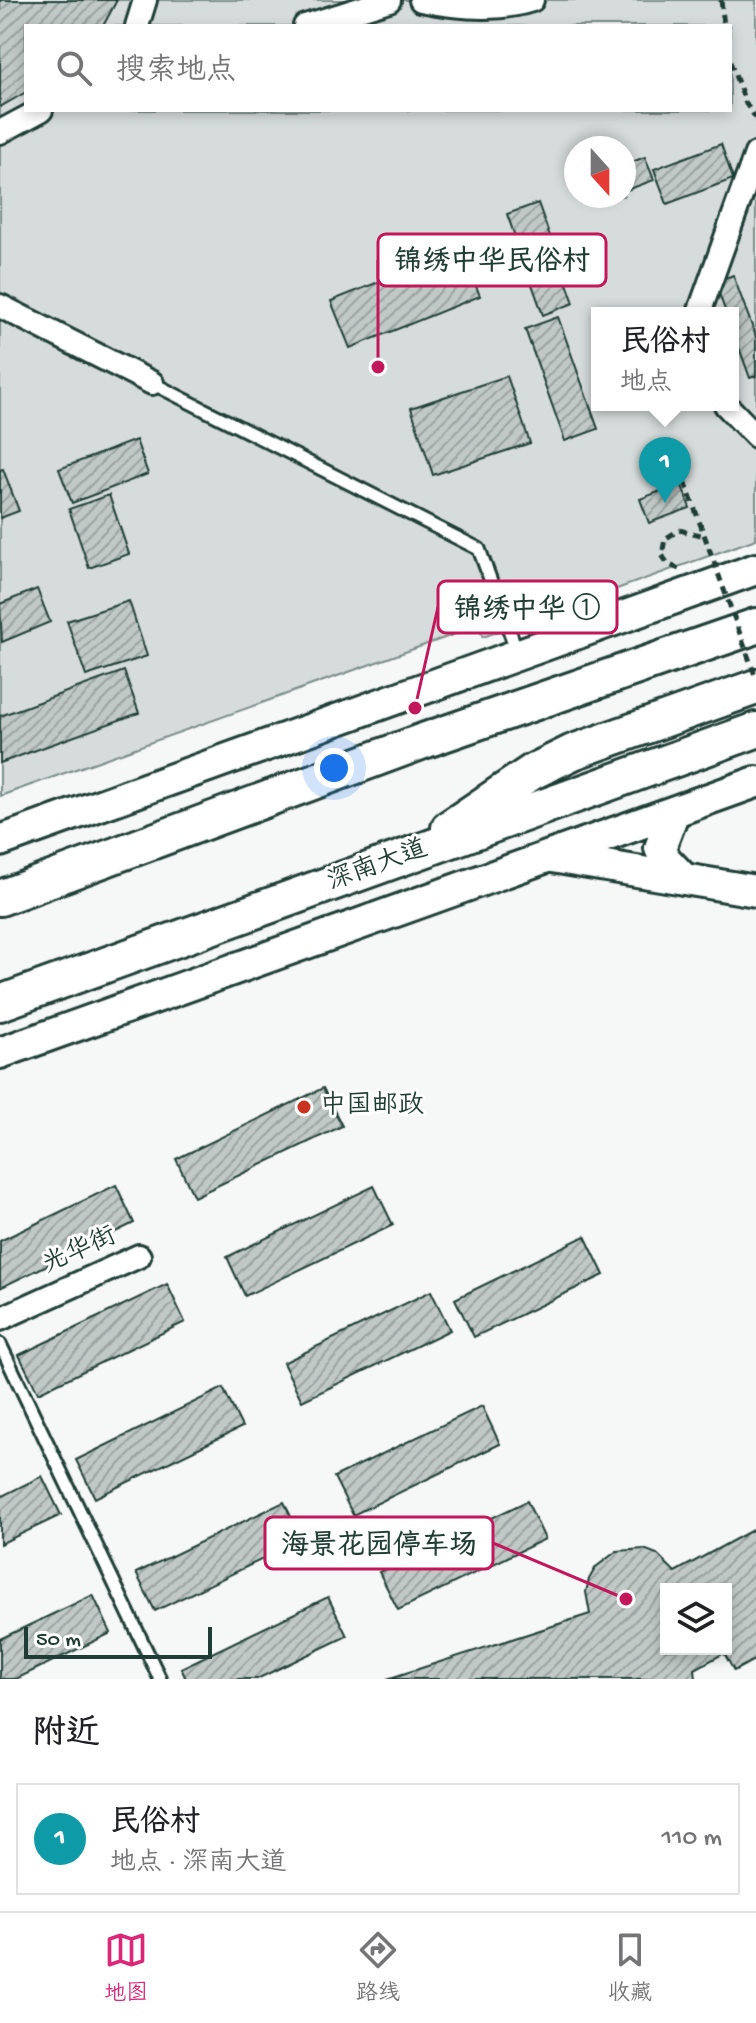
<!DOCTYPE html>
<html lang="zh">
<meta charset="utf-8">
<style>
:root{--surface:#fff;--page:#f2f2f2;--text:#202124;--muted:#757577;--line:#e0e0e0;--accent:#db2777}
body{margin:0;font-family:"Gochi Hand","LXGW WenKai TC",sans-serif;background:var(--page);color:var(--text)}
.controls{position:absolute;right:24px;bottom:24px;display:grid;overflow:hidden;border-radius:0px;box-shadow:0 4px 12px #0003}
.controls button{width:72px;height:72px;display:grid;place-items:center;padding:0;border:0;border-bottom:2px solid var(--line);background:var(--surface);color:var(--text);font:40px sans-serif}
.compass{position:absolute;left:564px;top:136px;width:72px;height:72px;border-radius:50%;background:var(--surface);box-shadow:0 4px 12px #0003;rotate:159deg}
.scale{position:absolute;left:24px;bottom:20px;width:188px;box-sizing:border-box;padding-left:8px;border:4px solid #1f3d34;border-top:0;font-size:22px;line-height:28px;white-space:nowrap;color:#1f3d34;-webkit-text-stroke:6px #fff;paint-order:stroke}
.you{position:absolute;left:334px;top:768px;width:28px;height:28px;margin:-20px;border:6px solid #fff;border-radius:50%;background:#1a73e8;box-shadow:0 0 0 12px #1a73e833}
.badge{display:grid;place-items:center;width:52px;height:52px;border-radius:50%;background:var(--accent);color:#fff;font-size:26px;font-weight:700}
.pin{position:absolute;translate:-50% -66px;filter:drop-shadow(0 2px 4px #0008)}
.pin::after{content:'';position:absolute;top:42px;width:28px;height:24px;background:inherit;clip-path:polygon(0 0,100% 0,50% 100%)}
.popup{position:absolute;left:591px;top:307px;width:148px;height:104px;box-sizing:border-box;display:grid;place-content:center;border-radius:0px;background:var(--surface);filter:drop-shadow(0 2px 6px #0005);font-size:26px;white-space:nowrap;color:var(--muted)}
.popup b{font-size:30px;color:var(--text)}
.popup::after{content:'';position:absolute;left:50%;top:100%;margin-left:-16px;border:16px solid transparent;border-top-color:var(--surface)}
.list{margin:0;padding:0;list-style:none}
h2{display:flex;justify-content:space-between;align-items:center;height:104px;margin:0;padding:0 32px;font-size:34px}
h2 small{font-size:26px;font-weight:400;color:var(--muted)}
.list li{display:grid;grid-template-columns:52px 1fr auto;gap:24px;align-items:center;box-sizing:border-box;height:112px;margin:0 16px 16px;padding:0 16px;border:2px solid var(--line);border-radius:0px}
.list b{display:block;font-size:30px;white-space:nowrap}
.list p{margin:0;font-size:26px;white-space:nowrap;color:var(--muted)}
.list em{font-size:26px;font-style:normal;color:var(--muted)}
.icon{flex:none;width:44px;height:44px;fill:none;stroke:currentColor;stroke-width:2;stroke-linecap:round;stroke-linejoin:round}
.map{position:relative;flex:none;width:756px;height:1679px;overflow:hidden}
.search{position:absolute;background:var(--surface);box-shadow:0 4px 12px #0003;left:24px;right:24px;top:24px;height:88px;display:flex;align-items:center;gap:20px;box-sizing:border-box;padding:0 28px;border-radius:0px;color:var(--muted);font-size:30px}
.sheet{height:232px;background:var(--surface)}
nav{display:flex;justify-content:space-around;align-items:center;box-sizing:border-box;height:112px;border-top:2px solid var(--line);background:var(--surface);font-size:22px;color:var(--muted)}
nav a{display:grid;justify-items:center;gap:4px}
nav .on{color:var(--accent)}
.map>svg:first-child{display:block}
.park{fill:#d6dcdb;stroke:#7a8c88;stroke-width:2;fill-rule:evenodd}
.building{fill:url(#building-hatch);stroke:#1f3d34;stroke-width:2;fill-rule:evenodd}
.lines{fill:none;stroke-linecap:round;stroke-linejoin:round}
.lane-casing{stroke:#1f3d34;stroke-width:17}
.street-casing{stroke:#1f3d34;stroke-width:28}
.secondary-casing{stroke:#1f3d34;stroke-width:36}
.primary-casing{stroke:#1f3d34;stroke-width:40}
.path{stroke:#1f3d34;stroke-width:5;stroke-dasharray:8 6;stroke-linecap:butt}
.lane{stroke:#fff;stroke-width:11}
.street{stroke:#fff;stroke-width:22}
.secondary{stroke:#fff;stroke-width:30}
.primary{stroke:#fff;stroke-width:34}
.path-bridge{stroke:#1f3d34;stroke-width:5;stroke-dasharray:8 6;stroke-linecap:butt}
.poi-dot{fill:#c8321e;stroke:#fff;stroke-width:3}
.labels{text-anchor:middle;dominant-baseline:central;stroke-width:6;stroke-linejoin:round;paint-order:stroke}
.street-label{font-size:26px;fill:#1f3d34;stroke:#fff}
.poi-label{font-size:26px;fill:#1f3d34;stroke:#fff;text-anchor:start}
.leader{fill:none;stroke:#c2185b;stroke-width:3}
.callout-dot{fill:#c2185b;stroke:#fff;stroke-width:3}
.callout{fill:#fff;stroke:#c2185b;stroke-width:3}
.callout-label{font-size:28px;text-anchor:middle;font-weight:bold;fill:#1f3d34}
</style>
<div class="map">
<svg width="756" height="1679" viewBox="0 0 756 1679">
<defs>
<pattern id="building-hatch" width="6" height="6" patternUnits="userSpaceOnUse" patternTransform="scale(2)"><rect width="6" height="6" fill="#c0c9c6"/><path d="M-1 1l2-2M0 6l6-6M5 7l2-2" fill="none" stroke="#9ba4a2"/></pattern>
</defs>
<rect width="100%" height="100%" fill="#f6f7f7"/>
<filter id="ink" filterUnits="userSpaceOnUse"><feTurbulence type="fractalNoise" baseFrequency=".0125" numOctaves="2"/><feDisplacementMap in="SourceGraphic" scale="16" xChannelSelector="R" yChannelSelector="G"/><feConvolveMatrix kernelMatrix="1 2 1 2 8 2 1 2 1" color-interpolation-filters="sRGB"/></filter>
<g filter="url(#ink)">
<path class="park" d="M0 0H756V539L483 637 478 626 0 796ZM26 26H730V110H26ZM576 148H624V196H576ZM597 313H733V405H597Z"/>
<g class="building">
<path d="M0 0H117L103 26H26V92L0 107Z"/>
<path d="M721 144 733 179 667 204 654 169Z"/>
<path d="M645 157 654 180 624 191V165Z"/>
<path d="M538 203 574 303 543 315 507 214Z"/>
<path d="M461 249 480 296 350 348 331 301Z"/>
<path d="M733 275 756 337V376L750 378 733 331V313H726L715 282Z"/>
<path d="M558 317 598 429 565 441 525 329Z"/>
<path d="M507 376 530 443 433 475 411 408Z"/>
<path d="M136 440 148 474 72 503 59 469Z"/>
<path d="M3 469 19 511 0 518V470Z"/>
<path d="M681 483 690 508 649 523 640 499Z"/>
<path d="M109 495 129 554 89 568 69 509Z"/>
<path d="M37 589 50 622 2 642 0 604Z"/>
<path d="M129 601 147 656 86 676 67 621Z"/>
<path d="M124 671 139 713 0 763V716Z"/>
<path d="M323 1088 342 1126 194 1197 176 1159Z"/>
<path d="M116 1185 134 1223 0 1288V1241Z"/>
<path d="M374 1186 393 1225 245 1296 227 1257Z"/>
<path d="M585 1236 604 1275 474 1337 455 1299Z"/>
<path d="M167 1284 185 1322 38 1393 19 1355Z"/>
<path d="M431 1291 450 1330 302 1401 283 1363Z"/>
<path d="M223 1388 242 1427 95 1498 76 1460Z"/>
<path d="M482 1406 500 1444 353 1515 334 1477Z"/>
<path d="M42 1476 61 1515 0 1544V1497Z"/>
<path d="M527 1501 545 1539 398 1610 379 1572Z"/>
<path d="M284 1502 302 1540 155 1611 136 1573Z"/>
<path d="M756 1528V1659L734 1671 724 1653 695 1669 696 1679H387L590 1614 586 1592 589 1579 596 1567 617 1551 644 1549 657 1554 675 1572ZM666 1589H726V1649H666Z"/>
<path d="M93 1595 111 1633 16 1679H0V1639Z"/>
<path d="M328 1597 347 1636 257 1679H186L181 1668Z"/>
</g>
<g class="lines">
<defs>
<g id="lane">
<path d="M152 383 479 549 518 654"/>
<path d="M0 1344 160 1679"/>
</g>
<g id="street">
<path d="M421 0C455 7 498 11 532 0"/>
<path d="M137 26 145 0"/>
<path d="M305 26 389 0"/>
<path d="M0 132 41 110"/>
<path d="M0 306 152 383"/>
<path d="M699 313 756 154"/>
<path d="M726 405 756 436"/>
<path d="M0 1319 139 1256"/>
</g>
<g id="secondary">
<path d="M673 814 660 848 665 859 684 879"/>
<path d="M0 841 756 569"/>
<path d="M552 857 756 891"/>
<path d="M0 1053 756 782"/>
</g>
<g id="primary">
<path d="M449 828 532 772 573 752 756 687"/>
<path d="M0 898 426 740 756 626"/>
<path d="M0 1003 756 730"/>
</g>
</defs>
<use href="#lane" class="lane-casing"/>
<use href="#street" class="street-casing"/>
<use href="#secondary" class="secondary-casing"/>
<use href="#primary" class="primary-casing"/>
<g class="path">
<path d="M721 0 724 26"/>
<path d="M730 62 746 104 756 118"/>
<path d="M679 569 668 564 662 555 665 539 679 530 705 536"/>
</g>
<use href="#lane" class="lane"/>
<use href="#street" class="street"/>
<use href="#secondary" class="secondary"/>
<use href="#primary" class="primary"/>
<path class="path-bridge" d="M685 482 756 678"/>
</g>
</g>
<circle class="poi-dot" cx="304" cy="1107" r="8"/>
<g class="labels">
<g class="street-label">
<text transform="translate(378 867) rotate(-20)">深南大道</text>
<text transform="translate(80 1252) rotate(-24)">光华街</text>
</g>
<g class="poi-label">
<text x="320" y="1107">中国邮政</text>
</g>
</g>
<path class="leader" d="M378 367L378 260M415 708L438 607M626 1599L493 1543"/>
<g class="callout-dot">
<circle cx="378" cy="367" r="8"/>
<circle cx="415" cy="708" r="8"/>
<circle cx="626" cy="1599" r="8"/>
</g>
<g class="callout">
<rect x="378" y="234" width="228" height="52" rx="8"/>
<rect x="438" y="581" width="179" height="52" rx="8"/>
<rect x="265" y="1517" width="228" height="52" rx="8"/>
</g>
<g class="callout-label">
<text x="492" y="269">锦绣中华民俗村</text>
<text x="527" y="617">锦绣中华 ①</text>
<text x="379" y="1553">海景花园停车场</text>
</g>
</svg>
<div class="controls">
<button><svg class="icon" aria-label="layers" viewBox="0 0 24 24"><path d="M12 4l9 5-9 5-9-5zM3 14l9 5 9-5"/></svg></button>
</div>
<svg class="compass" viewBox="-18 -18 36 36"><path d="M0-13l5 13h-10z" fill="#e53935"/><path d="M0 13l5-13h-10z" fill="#757577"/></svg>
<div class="scale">50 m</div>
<div class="you"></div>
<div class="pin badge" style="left:665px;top:503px;background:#0f9aa8">1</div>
<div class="popup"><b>民俗村</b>地点</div>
<div class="search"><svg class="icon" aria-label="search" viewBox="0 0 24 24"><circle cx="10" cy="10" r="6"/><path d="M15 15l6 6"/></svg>搜索地点</div>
</div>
<section class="sheet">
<h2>附近<small></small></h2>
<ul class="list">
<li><span class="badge" style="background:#0f9aa8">1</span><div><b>民俗村</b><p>地点 · 深南大道</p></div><em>110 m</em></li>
</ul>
</section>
<nav>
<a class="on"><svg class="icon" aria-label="map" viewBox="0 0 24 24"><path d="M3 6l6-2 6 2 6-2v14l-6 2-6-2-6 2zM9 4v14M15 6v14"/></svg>地图</a>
<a><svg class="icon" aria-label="directions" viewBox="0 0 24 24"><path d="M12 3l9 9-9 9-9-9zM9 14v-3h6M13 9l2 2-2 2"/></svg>路线</a>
<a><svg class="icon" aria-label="saved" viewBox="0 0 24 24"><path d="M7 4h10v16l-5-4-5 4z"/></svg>收藏</a>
</nav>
